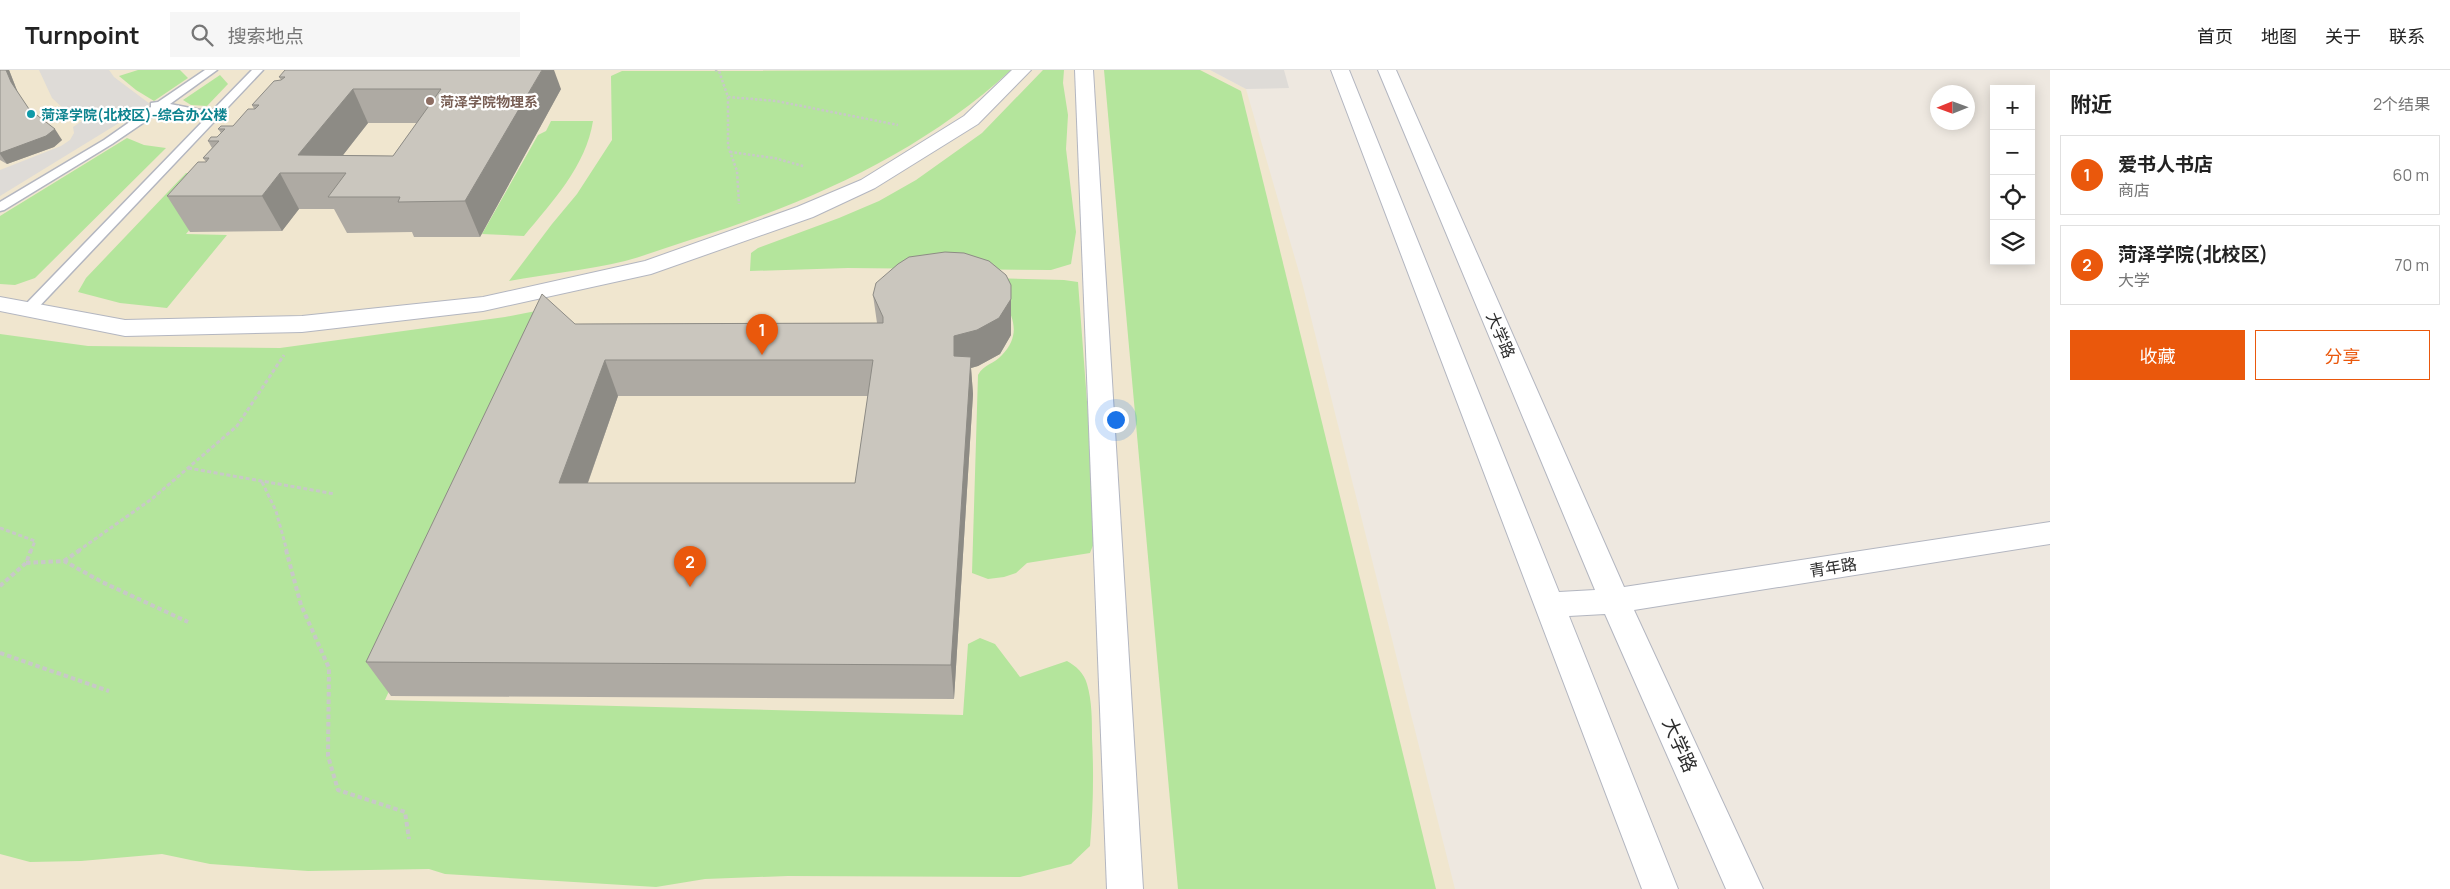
<!DOCTYPE html>
<html lang="zh">
<meta charset="utf-8">
<style>
:root{--surface:#fff;--page:#f6f6f6;--text:#222;--muted:#767676;--line:#e0e0e0;--accent:#ea580c}
body{margin:0;font-family:Manrope,"Noto Sans SC",sans-serif;background:var(--page);color:var(--text)}
.controls{position:absolute;right:15px;top:15px;display:grid;overflow:hidden;border-radius:0px;box-shadow:0 2px 12px #0003}
.controls button{width:45px;height:45px;display:grid;place-items:center;padding:0;border:0;border-bottom:1px solid var(--line);background:var(--surface);color:var(--text);font:25px sans-serif}
.compass{position:absolute;left:1930px;top:15px;width:45px;height:45px;border-radius:50%;background:var(--surface);box-shadow:0 2px 12px #0003;rotate:269deg}
.you{position:absolute;left:1115px;top:349px;width:18px;height:18px;margin:-12px;border:4px solid #fff;border-radius:50%;background:#1a73e8;box-shadow:0 0 0 8px #1a73e833}
.badge{display:grid;place-items:center;width:32px;height:32px;border-radius:50%;background:var(--accent);color:#fff;font-size:16px;font-weight:700}
.pin{position:absolute;translate:-50% -41px;filter:drop-shadow(0 1px 2px #0008)}
.pin::after{content:'';position:absolute;top:26px;width:18px;height:15px;background:inherit;clip-path:polygon(0 0,100% 0,50% 100%)}
.list{margin:0;padding:0;list-style:none}
h2{display:flex;justify-content:space-between;align-items:center;height:65px;margin:0;padding:0 20px;font-size:21px}
h2 small{font-size:16px;font-weight:400;color:var(--muted)}
.list li{display:grid;grid-template-columns:32px 1fr auto;gap:15px;align-items:center;box-sizing:border-box;height:80px;margin:0 10px 10px;padding:0 10px;border:1px solid var(--line);border-radius:0px}
.list b{display:block;font-size:19px;white-space:nowrap}
.list p{margin:0;font-size:16px;white-space:nowrap;color:var(--muted)}
.list em{font-size:16px;font-style:normal;color:var(--muted)}
.actions{display:flex;gap:10px;padding:15px 20px}
.actions a{flex:1;padding:11px 0;border:1px solid var(--accent);border-radius:0px;text-align:center;font-size:18px;color:var(--accent)}
.actions .main{background:var(--accent);color:#fff}
.icon{flex:none;width:28px;height:28px;fill:none;stroke:currentColor;stroke-width:2;stroke-linecap:round;stroke-linejoin:round}
.map{position:relative;flex:none;width:2050px;height:819px;overflow:hidden}
header{display:flex;align-items:center;gap:30px;box-sizing:border-box;height:70px;padding:0 25px;background:var(--surface);border-bottom:1px solid var(--line)}
header strong{font-size:24px}
nav{display:flex;gap:28px;margin-inline-start:auto;font-size:18px}
.search{width:350px;height:45px;background:var(--page);display:flex;align-items:center;gap:12px;box-sizing:border-box;padding:0 18px;border-radius:0px;color:var(--muted);font-size:19px}
main{display:flex}
aside{flex:1;background:var(--surface)}
.map>svg:first-child{display:block}
.education{fill:#f0e6cf}
.green{fill:#b4e59c}
.plaza{fill:#dedbd7}
.lines{fill:none;stroke-linecap:round;stroke-linejoin:round}
.service-casing{stroke:#b3b6c0;stroke-width:3}
.minor-casing{stroke:#b3b6c0;stroke-width:2}
.secondary-casing{stroke:#b3b6c0;stroke-width:2}
.path-far2{stroke:#c8c8c8;stroke-width:2.5;stroke-dasharray:2.5 2;stroke-linecap:butt}
.path-far1{stroke:#c8c8c8;stroke-width:3;stroke-dasharray:4 2.5;stroke-linecap:butt}
.path{stroke:#c8c8c8;stroke-width:4;stroke-dasharray:4.5 3;stroke-linecap:butt}
.service{fill:#fff;fill-rule:evenodd}
.minor{fill:#fff;fill-rule:evenodd}
.secondary{fill:#fff;fill-rule:evenodd}
.wall{fill:#aeaaa3;fill-rule:evenodd}
.shaded-wall{fill:#8d8b85}
.building{fill:#cac6be;stroke:#8d8b85;fill-rule:evenodd}
.education-dot{fill:#8d6e63;stroke:#fff;stroke-width:2}
.culture-dot{fill:#0f9aa8;stroke:#fff;stroke-width:2}
.labels{text-anchor:middle;dominant-baseline:central;stroke-width:4.5;stroke-linejoin:round;paint-order:stroke}
.far-education-label{font-size:14px;font-weight:bold;fill:#785e54;stroke:#fff;text-anchor:start}
.far-culture-label{font-size:14px;font-weight:bold;fill:#0d838f;stroke:#fff;text-anchor:start}
.street-label{font-size:16px;fill:#2d2d2d;stroke:#fff}
.near-street-label{font-size:19px;fill:#2d2d2d;stroke:#fff}
</style>
<header>
<strong>Turnpoint</strong>
<div class="search"><svg class="icon" aria-label="search" viewBox="0 0 24 24"><circle cx="10" cy="10" r="6"/><path d="M15 15l6 6"/></svg>搜索地点</div>
<nav><a>首页</a><a>地图</a><a>关于</a><a>联系</a></nav>
</header>
<main>
<div class="map">
<svg width="2050" height="819" viewBox="0 0 2050 819">
<rect width="100%" height="100%" fill="#eee8e0"/>
<path class="education" d="M0 0H1210L1246 19 1303 216 1455 819H0Z"/>
<g class="green">
<path d="M138 0H180L188 8 154 31 136 20 119 6Z"/>
<path d="M1011 0C920 84 806 134 690 170 668 177 647 185 625 191 587 200 547 204 509 211L552 154 577 124 612 70 611 6 622 1Z"/>
<path d="M1043 0H1064L1063 13 1068 45 1066 79 1076 162 1071 194 1051 200 848 198 750 201 751 183 758 178 839 148 879 131 916 110 982 63Z"/>
<path d="M1104 0H1200L1241 21 1436 819H1178Z"/>
<path d="M220 5 228 14 207 36 191 35 183 30Z"/>
<path d="M551 51H593C586 96 552 132 524 166L482 164 538 65 546 61Z"/>
<path d="M127 68 144 75 166 78 35 208 15 215 0 214V146Z"/>
<path d="M227 102 234 107 186 164 227 165 167 238 120 233 78 222 86 208 186 103Z"/>
<path d="M990 208 1064 210 1078 212 1097 465 1090 483 1027 493 1016 503 1004 507 988 509 972 503 978 305C984 294 994 294 1002 285 1028 258 1005 234 990 208Z"/>
<path d="M546 239 555 251 385 630 963 645 968 574 980 568 995 574 1020 607 1067 591C1076 596 1084 603 1087 614 1092 631 1092 650 1092 668 1094 704 1093 740 1090 776L1071 794 1020 807 788 806 705 809 656 817 445 804 429 799 308 801 210 794 162 784 81 791 30 792 0 784V264L88 276 280 278 505 247Z"/>
</g>
<g class="plaza">
<path d="M39 0H109L114 7 150 34 0 126V100L61 76 70 70 74 63 73 57 82 51 67 42 52 28Z"/>
<path d="M1210 0H1284L1289 18 1246 19Z"/>
</g>
<g class="lines">
<defs>
<path id="service" d="M205 0H217L170 34 211 42 252 0H263L33 243H23L21 240 23 237 206 48 162 40 112 74 4 140 0 141V132L104 70 151 37V33L158 32Z"/>
<g id="minor">
<path d="M1012 0H1031L978 54 875 118 813 147 651 204 483 241 302 262 125 266 0 241V227L125 250 302 246 483 227 645 191 797 137 861 110 964 46Z"/>
<path d="M1075 0H1093L1143 819H1107Z"/>
</g>
<path id="secondary" d="M1331 0H1349L1559 522 1595 520 1378 0H1396L1624 517 2050 452V474L1634 540 1763 819H1726L1605 544 1569 546 1678 819H1642Z"/>
</defs>
<use href="#service" class="service-casing"/>
<use href="#minor" class="minor-casing"/>
<use href="#secondary" class="secondary-casing"/>
<g class="path-far2">
<path d="M715 0 719 1 728 27V76L737 101 739 134"/>
<path d="M728 27 776 31 898 55"/>
<path d="M730 82 774 88 803 96"/>
</g>
<g class="path-far1">
<path d="M188 398 335 424"/>
<path d="M262 412 276 441 287 481"/>
<path d="M0 458 35 471 31 481"/>
<path d="M78 481 153 428 237 356 284 285"/>
</g>
<g class="path">
<path d="M286 480 301 535 329 598 328 686 338 720 405 742 409 769"/>
<path d="M64 491 80 480"/>
<path d="M26 493 64 491 102 512 188 552"/>
<path d="M0 516 26 493 31 480"/>
<path d="M0 583 109 621"/>
</g>
<use href="#service" class="service"/>
<use href="#minor" class="minor"/>
<use href="#secondary" class="secondary"/>
</g>
<g class="wall">
<path d="M0 0H9L18 23 29 40 62 70 54 77 7 94 0 90Z"/>
<path d="M279 7 561 19 480 167H414L412 162 347 163 334 139H299L282 161 190 162 167 126 206 92 203 88 212 78 208 71 217 67 221 63 218 59 233 56 254 39 252 35 281 10ZM368 53H417L393 86 343 85Z"/>
<path d="M873 225 1011 265 1000 284 978 296 971 298 973 324 954 629 391 626 366 592 575 254 877 253ZM618 326H868L855 413H588Z"/>
</g>
<g class="shaded-wall">
<path d="M6 0H9L18 23 11 12Z"/>
<path d="M542 0H554L561 19 480 167 465 131Z"/>
<path d="M353 19 368 53 329 103 298 85Z"/>
<path d="M55 59 62 70 54 77 7 94 0 84V83Z"/>
<path d="M280 103 299 139 282 161 262 126Z"/>
<path d="M1011 229V265L1000 284 978 296 971 298 973 324 954 629 951 595 954 286V266Z"/>
<path d="M605 290 618 326 575 449 559 413Z"/>
</g>
<g class="building">
<path d="M0 0H6L11 12 29 39 55 59 46 66 0 83Z"/>
<path d="M285 0H542L465 131 398 132 400 127H328L346 103H280L262 126H167L198 92H206L209 88H203L219 71H208L211 67H217L225 59H218L221 56H233L248 39H255L259 35H252L274 11 281 10 285 7H279ZM353 19H441L393 86 298 85Z"/>
<path d="M945 182 964 183 989 191 1006 205 1011 215V229L999 248 977 260 954 266V286L971 287 951 595 366 592 542 224 575 254 883 253V247L873 225 876 213 898 194 909 187ZM605 290H873L855 413H559Z"/>
</g>
<circle class="education-dot" cx="430" cy="31" r="5"/>
<circle class="culture-dot" cx="31" cy="44" r="5"/>
<g class="labels">
<g class="far-education-label">
<text x="440" y="31">菏泽学院物理系</text>
</g>
<g class="far-culture-label">
<text x="41" y="44">菏泽学院(北校区)-综合办公楼</text>
</g>
<g class="street-label">
<text transform="translate(1501 265) rotate(67)">大学路</text>
<text transform="translate(1833 497) rotate(-9)">青年路</text>
</g>
<g class="near-street-label">
<text transform="translate(1680 675) rotate(66)">大学路</text>
</g>
</g>
</svg>
<div class="controls">
<button>+</button>
<button>−</button>
<button><svg class="icon" aria-label="locate" viewBox="0 0 24 24"><circle cx="12" cy="12" r="6"/><path d="M12 2v4M12 18v4M2 12h4M18 12h4"/></svg></button>
<button><svg class="icon" aria-label="layers" viewBox="0 0 24 24"><path d="M12 4l9 5-9 5-9-5zM3 14l9 5 9-5"/></svg></button>
</div>
<svg class="compass" viewBox="-18 -18 36 36"><path d="M0-13l5 13h-10z" fill="#e53935"/><path d="M0 13l5-13h-10z" fill="#767676"/></svg>
<div class="you"></div>
<div class="pin badge" style="left:762px;top:285px">1</div>
<div class="pin badge" style="left:690px;top:517px">2</div>
</div>
<aside>
<h2>附近<small>2个结果</small></h2>
<ul class="list">
<li><span class="badge">1</span><div><b>爱书人书店</b><p>商店</p></div><em>60 m</em></li>
<li><span class="badge">2</span><div><b>菏泽学院(北校区)</b><p>大学</p></div><em>70 m</em></li>
</ul>
<div class="actions"><a class="main">收藏</a><a>分享</a></div>
</aside>
</main>
